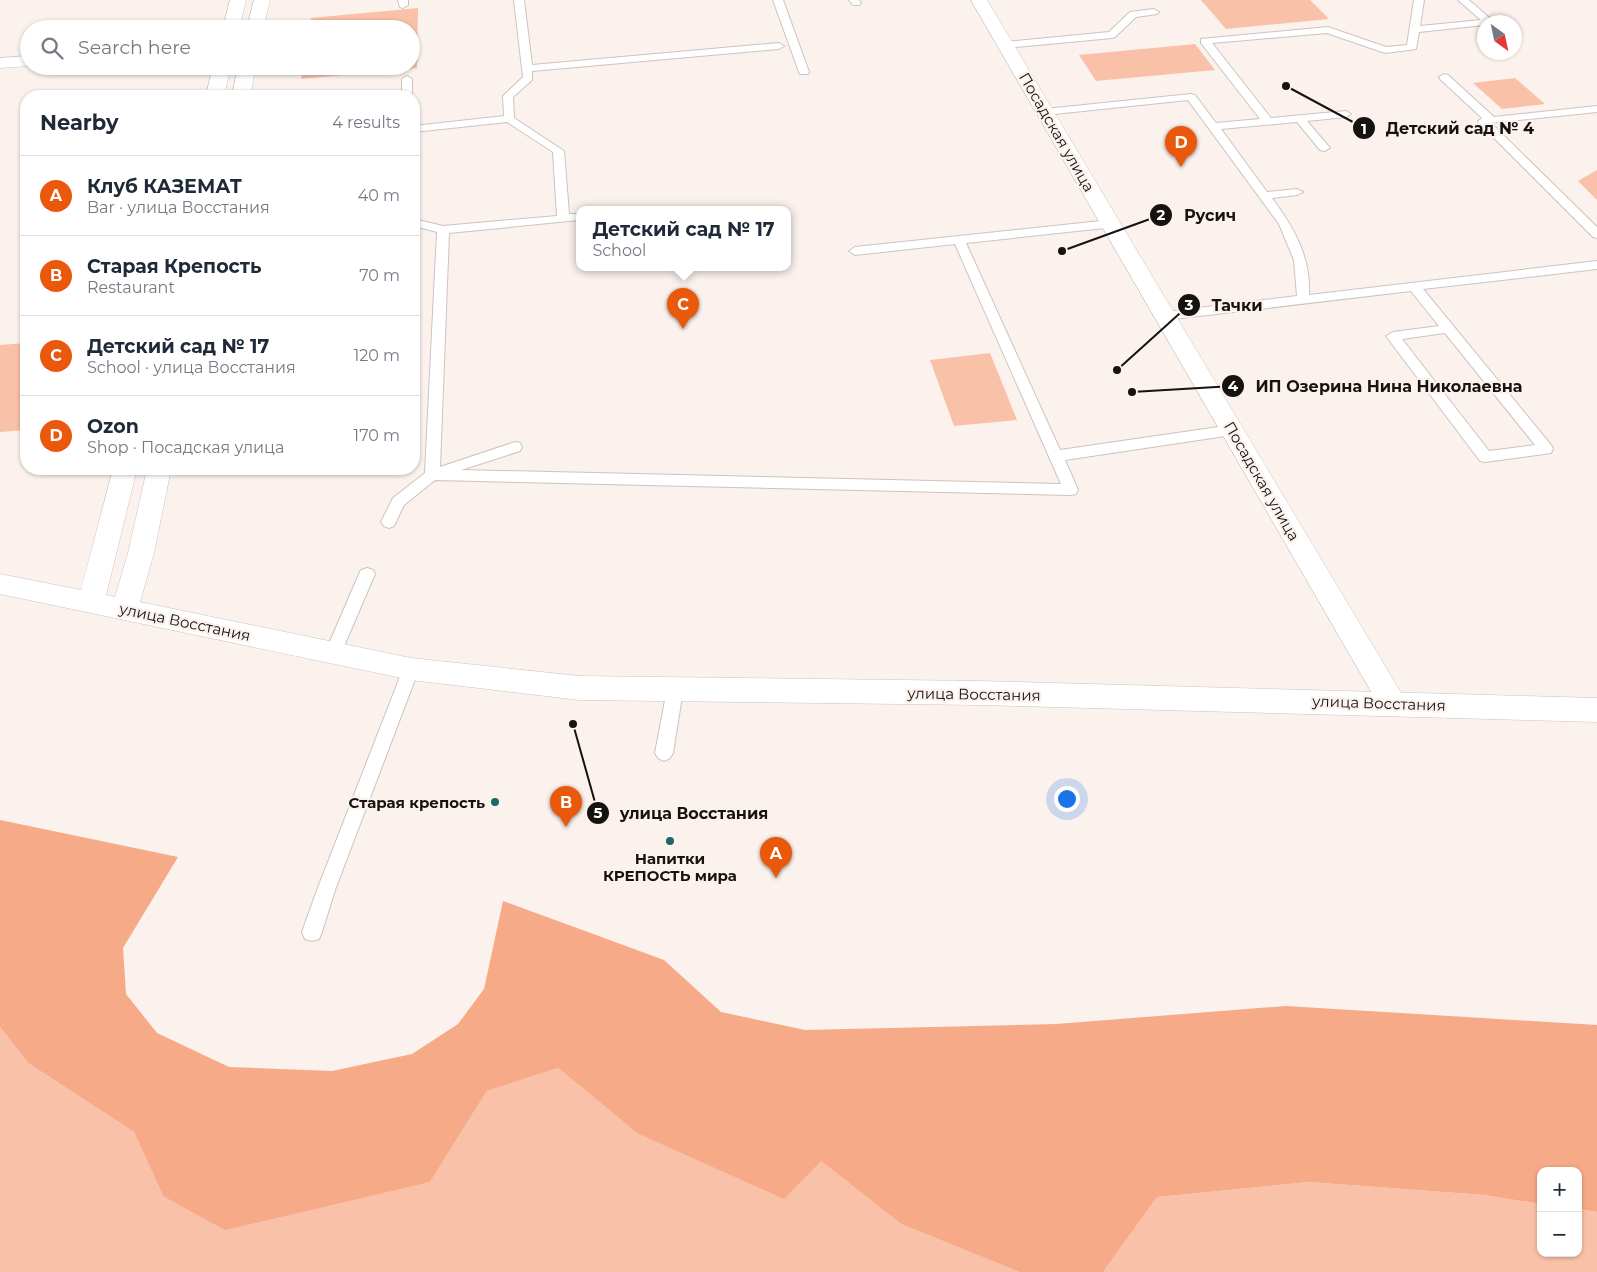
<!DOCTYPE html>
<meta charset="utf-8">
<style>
:root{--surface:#fff;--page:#f6f6f7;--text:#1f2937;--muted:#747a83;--line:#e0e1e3;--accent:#ea580c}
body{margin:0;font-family:Montserrat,sans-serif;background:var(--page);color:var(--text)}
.controls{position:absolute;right:15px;bottom:15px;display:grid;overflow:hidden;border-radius:10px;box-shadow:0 1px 4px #0004}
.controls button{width:45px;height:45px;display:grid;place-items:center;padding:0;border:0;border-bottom:1px solid var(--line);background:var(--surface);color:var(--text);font:25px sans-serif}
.compass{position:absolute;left:1477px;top:15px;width:45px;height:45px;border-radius:50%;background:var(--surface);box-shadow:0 1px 4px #0004;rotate:147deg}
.you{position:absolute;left:1066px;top:798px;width:18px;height:18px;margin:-12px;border:4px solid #fff;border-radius:50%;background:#1a73e8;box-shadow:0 0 0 8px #1a73e833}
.badge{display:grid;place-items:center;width:32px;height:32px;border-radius:50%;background:var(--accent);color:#fff;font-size:16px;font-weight:700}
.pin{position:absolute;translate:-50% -41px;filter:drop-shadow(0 1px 2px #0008)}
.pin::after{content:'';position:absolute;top:26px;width:18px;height:15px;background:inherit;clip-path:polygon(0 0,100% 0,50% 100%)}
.popup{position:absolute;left:576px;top:206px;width:215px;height:65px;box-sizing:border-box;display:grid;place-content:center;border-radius:10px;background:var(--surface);filter:drop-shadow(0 1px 4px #0005);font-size:16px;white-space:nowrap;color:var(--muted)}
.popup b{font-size:19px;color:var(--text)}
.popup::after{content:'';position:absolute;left:50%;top:100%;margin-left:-10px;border:10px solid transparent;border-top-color:var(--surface)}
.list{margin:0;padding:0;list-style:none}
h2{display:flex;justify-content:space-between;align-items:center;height:65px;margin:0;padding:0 20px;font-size:21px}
h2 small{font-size:16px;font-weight:400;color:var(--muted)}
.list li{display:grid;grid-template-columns:32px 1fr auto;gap:15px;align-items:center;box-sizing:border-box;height:80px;padding:0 20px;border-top:1px solid var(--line)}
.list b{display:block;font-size:19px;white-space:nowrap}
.list p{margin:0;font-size:16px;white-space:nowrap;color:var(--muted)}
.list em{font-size:16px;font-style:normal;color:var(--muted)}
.icon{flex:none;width:28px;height:28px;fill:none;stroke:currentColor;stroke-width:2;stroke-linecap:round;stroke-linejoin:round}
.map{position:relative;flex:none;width:1597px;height:1272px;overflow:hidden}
.search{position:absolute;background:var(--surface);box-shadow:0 1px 4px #0004;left:20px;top:20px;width:400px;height:55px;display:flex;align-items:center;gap:12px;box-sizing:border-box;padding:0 18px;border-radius:28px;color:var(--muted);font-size:19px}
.panel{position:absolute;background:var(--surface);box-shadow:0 1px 4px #0004;left:20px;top:90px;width:400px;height:385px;border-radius:20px}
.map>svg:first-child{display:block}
.green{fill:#f9c1a8}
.forest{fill:#f6aa87}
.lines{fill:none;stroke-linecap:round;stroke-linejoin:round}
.lane-casing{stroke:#cdc3bf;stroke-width:2}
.street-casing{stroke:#cdc3bf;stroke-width:1}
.secondary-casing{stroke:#cdc3bf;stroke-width:1}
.lane{fill:#fff;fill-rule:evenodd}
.street{fill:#fff;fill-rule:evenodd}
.secondary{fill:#fff;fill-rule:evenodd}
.poi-dot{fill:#196768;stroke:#fbf1ed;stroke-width:2}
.labels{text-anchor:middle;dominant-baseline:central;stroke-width:4.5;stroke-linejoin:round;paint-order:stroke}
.street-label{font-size:15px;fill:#151210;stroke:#fbf1ed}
.poi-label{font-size:15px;font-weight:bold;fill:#151210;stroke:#fbf1ed;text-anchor:end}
.leader{fill:none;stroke:#151210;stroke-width:2}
.callout-dot{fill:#151210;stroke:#fbf1ed;stroke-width:2}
.mark-label{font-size:15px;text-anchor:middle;font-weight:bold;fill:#fff}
.callout-label{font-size:16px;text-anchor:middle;font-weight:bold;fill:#151210;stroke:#fbf1ed;stroke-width:4.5;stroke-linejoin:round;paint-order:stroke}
</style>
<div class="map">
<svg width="1597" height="1272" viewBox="0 0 1597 1272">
<rect width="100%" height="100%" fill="#fbf1ed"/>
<g class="green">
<path d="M1201 0H1310L1329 19 1226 29Z"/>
<path d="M418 8 417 68 301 79 303 66H411V29H309L311 18Z"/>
<path d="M1195 44 1215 70 1096 81 1079 55Z"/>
<path d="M1515 78 1545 104 1502 109 1473 83Z"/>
<path d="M1597 170V200L1578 181Z"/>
<path d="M26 343V430L0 432V345Z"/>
<path d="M990 353 1017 420 954 426 930 360Z"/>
<path d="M0 1027 28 1063 134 1132 163 1196 430 1182 487 1091 558 1068 637 1133 821 1161 901 1224 1019 1272H0Z"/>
<path d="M1309 1182 1484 1195 1541 1204V1253H1578V1209L1597 1212V1272H1103L1157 1197Z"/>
</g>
<path class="forest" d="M0 820 178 857 123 948 126 994 157 1033 229 1067 332 1071 412 1054 458 1024 484 989 503 901 664 960 721 1012 805 1030 1056 1024 1286 1006 1597 1025V1212L1578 1209V1171H1541V1204L1484 1195 1309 1182 1157 1197 1103 1272H1019L901 1224 821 1161 784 1199 637 1133 558 1068 487 1091 430 1182 225 1230 163 1196 134 1132 28 1063 0 1027Z"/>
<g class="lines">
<defs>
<g id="lane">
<path d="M398 0H408V5L403 8 400 7Z"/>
<path d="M514 0H524L532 65 779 43 784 46 779 49 532 71V80L513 97 514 118 564 151 569 214H579V220L449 233 440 467 515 442 520 443 522 447 520 451 461 470 1061 484 955 244 855 255 849 251 855 247 1110 220 1116 224 1114 227 966 243 1060 450 1232 425 1237 427 1239 430 1237 433 1232 435 1065 460 1078 490 1076 494 1071 495 435 480 404 505 394 526 389 528 384 526 381 522 393 498 425 473 437 232 414 226V219L443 226 557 216 553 152 507 122 414 132V126L504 116 503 96 523 77Z"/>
<path d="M773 0H783L809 72 808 74H800L799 72Z"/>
<path d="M849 0H859L861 3 859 5H853Z"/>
<path d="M1414 0H1424L1420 26 1481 20 1458 0H1469L1494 22H1484V25L1419 32 1416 49 1385 53 1327 33 1212 43 1271 118 1346 111 1351 114 1346 117 1307 121 1330 148 1324 151 1320 150 1297 122 1221 129 1267 192 1297 189 1303 192 1297 195 1272 198C1294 228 1311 257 1309 295L1597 261V269L1423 289 1551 445 1553 449 1551 453 1485 462 1480 461 1386 336 1393 332 1439 326 1411 291 1165 320 1160 319 1159 316 1160 313 1165 312 1297 296 1294 260 1279 224 1188 100 1045 115 1040 112 1045 109 1191 94 1195 95 1216 123 1260 119 1201 43V39L1328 27 1386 47 1407 45ZM1445 333 1535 445 1489 451 1402 339Z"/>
<path d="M1154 9 1159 12 1157 14 1136 17 1115 37 1112 38 1006 48 1001 45 1006 42 1109 32 1130 12Z"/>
<path d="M1444 74 1448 75 1494 117 1597 106V112L1491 123 1597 227V238L1593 237 1479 123 1478 121 1482 118 1440 79 1439 77Z"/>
<path d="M407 76 412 79V96H402V79Z"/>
<path d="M367 568 373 570 375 574 341 653 339 658 333 660 327 658 325 653 359 574 361 570Z"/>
<path d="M411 662 417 664 419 669 335 890 322 932 319 939 312 941 305 939 302 932 317 890 403 669 405 664Z"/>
<path d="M675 683 681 685 683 690 673 753 670 758 664 761 658 758 655 753 667 690 669 685Z"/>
</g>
<g id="street">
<path d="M971 0H987L1403 696 1407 704 1403 712 1393 716 1383 712Z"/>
<path d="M29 56V66L0 68V58Z"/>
</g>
<g id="secondary">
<path d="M230 0H246L239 29H223Z"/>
<path d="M254 0H270L263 29H247Z"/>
<path d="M213 66H231L224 96H206Z"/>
<path d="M238 66H256L250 96H232Z"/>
<path d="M113 469H137L106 595 115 597 128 553 147 469H171L154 553 140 602 411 658 579 676 980 681 1597 698V722L980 705 579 700 411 680 0 594V574L81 590Z"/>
</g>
</defs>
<use href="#lane" class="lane-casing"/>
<use href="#street" class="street-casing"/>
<use href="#secondary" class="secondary-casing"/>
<use href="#lane" class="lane"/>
<use href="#street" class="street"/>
<use href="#secondary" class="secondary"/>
</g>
<g class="poi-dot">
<circle cx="495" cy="802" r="5"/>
<circle cx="670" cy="841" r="5"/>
</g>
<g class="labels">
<g class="street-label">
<text transform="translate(1057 132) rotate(60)">Посадская улица</text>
<text transform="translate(1262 481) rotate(60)">Посадская улица</text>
<text transform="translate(185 622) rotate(12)">улица Восстания</text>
<text transform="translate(974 694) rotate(1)">улица Восстания</text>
<text transform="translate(1379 703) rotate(2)">улица Восстания</text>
</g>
<g class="poi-label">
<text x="485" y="802">Старая крепость</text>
<text x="670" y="858" text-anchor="middle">Напитки<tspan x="670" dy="17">КРЕПОСТЬ мира</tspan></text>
</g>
</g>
<path class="leader" d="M1286 86L1364 128M1062 251L1161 215M1117 370L1189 305M1132 392L1233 386M573 724L598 813"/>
<g class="callout-dot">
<circle cx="1286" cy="86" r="5"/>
<circle cx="1062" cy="251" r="5"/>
<circle cx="1117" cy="370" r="5"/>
<circle cx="1132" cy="392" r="5"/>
<circle cx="573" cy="724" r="5"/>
<circle cx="1364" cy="128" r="12"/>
<circle cx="1161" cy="215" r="12"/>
<circle cx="1189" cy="305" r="12"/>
<circle cx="1233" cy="386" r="12"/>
<circle cx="598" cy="813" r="12"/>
</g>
<g class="mark-label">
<text x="1364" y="134">1</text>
<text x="1161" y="220">2</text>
<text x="1189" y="310">3</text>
<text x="1233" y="391">4</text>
<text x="598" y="818">5</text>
</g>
<g class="callout-label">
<text x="1460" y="134">Детский сад № 4</text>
<text x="1210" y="221">Русич</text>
<text x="1237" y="311">Тачки</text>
<text x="1389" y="392">ИП Озерина Нина Николаевна</text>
<text x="694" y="819">улица Восстания</text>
</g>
</svg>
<div class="controls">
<button>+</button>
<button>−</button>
</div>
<svg class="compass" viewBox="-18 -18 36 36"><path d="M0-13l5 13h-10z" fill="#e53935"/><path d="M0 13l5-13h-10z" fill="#747a83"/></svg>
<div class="you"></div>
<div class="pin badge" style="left:776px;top:878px">A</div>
<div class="pin badge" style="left:566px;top:827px">B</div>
<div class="pin badge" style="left:683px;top:329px">C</div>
<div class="popup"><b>Детский сад № 17</b>School</div>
<div class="pin badge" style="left:1181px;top:167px">D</div>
<div class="search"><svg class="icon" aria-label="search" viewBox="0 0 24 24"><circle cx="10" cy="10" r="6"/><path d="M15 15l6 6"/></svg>Search here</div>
<section class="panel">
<h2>Nearby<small>4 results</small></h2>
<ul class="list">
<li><span class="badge">A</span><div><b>Клуб КАЗЕМАТ</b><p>Bar · улица Восстания</p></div><em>40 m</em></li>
<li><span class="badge">B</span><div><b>Старая Крепость</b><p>Restaurant</p></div><em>70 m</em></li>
<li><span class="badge">C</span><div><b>Детский сад № 17</b><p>School · улица Восстания</p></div><em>120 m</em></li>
<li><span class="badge">D</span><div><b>Ozon</b><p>Shop · Посадская улица</p></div><em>170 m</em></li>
</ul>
</section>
</div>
